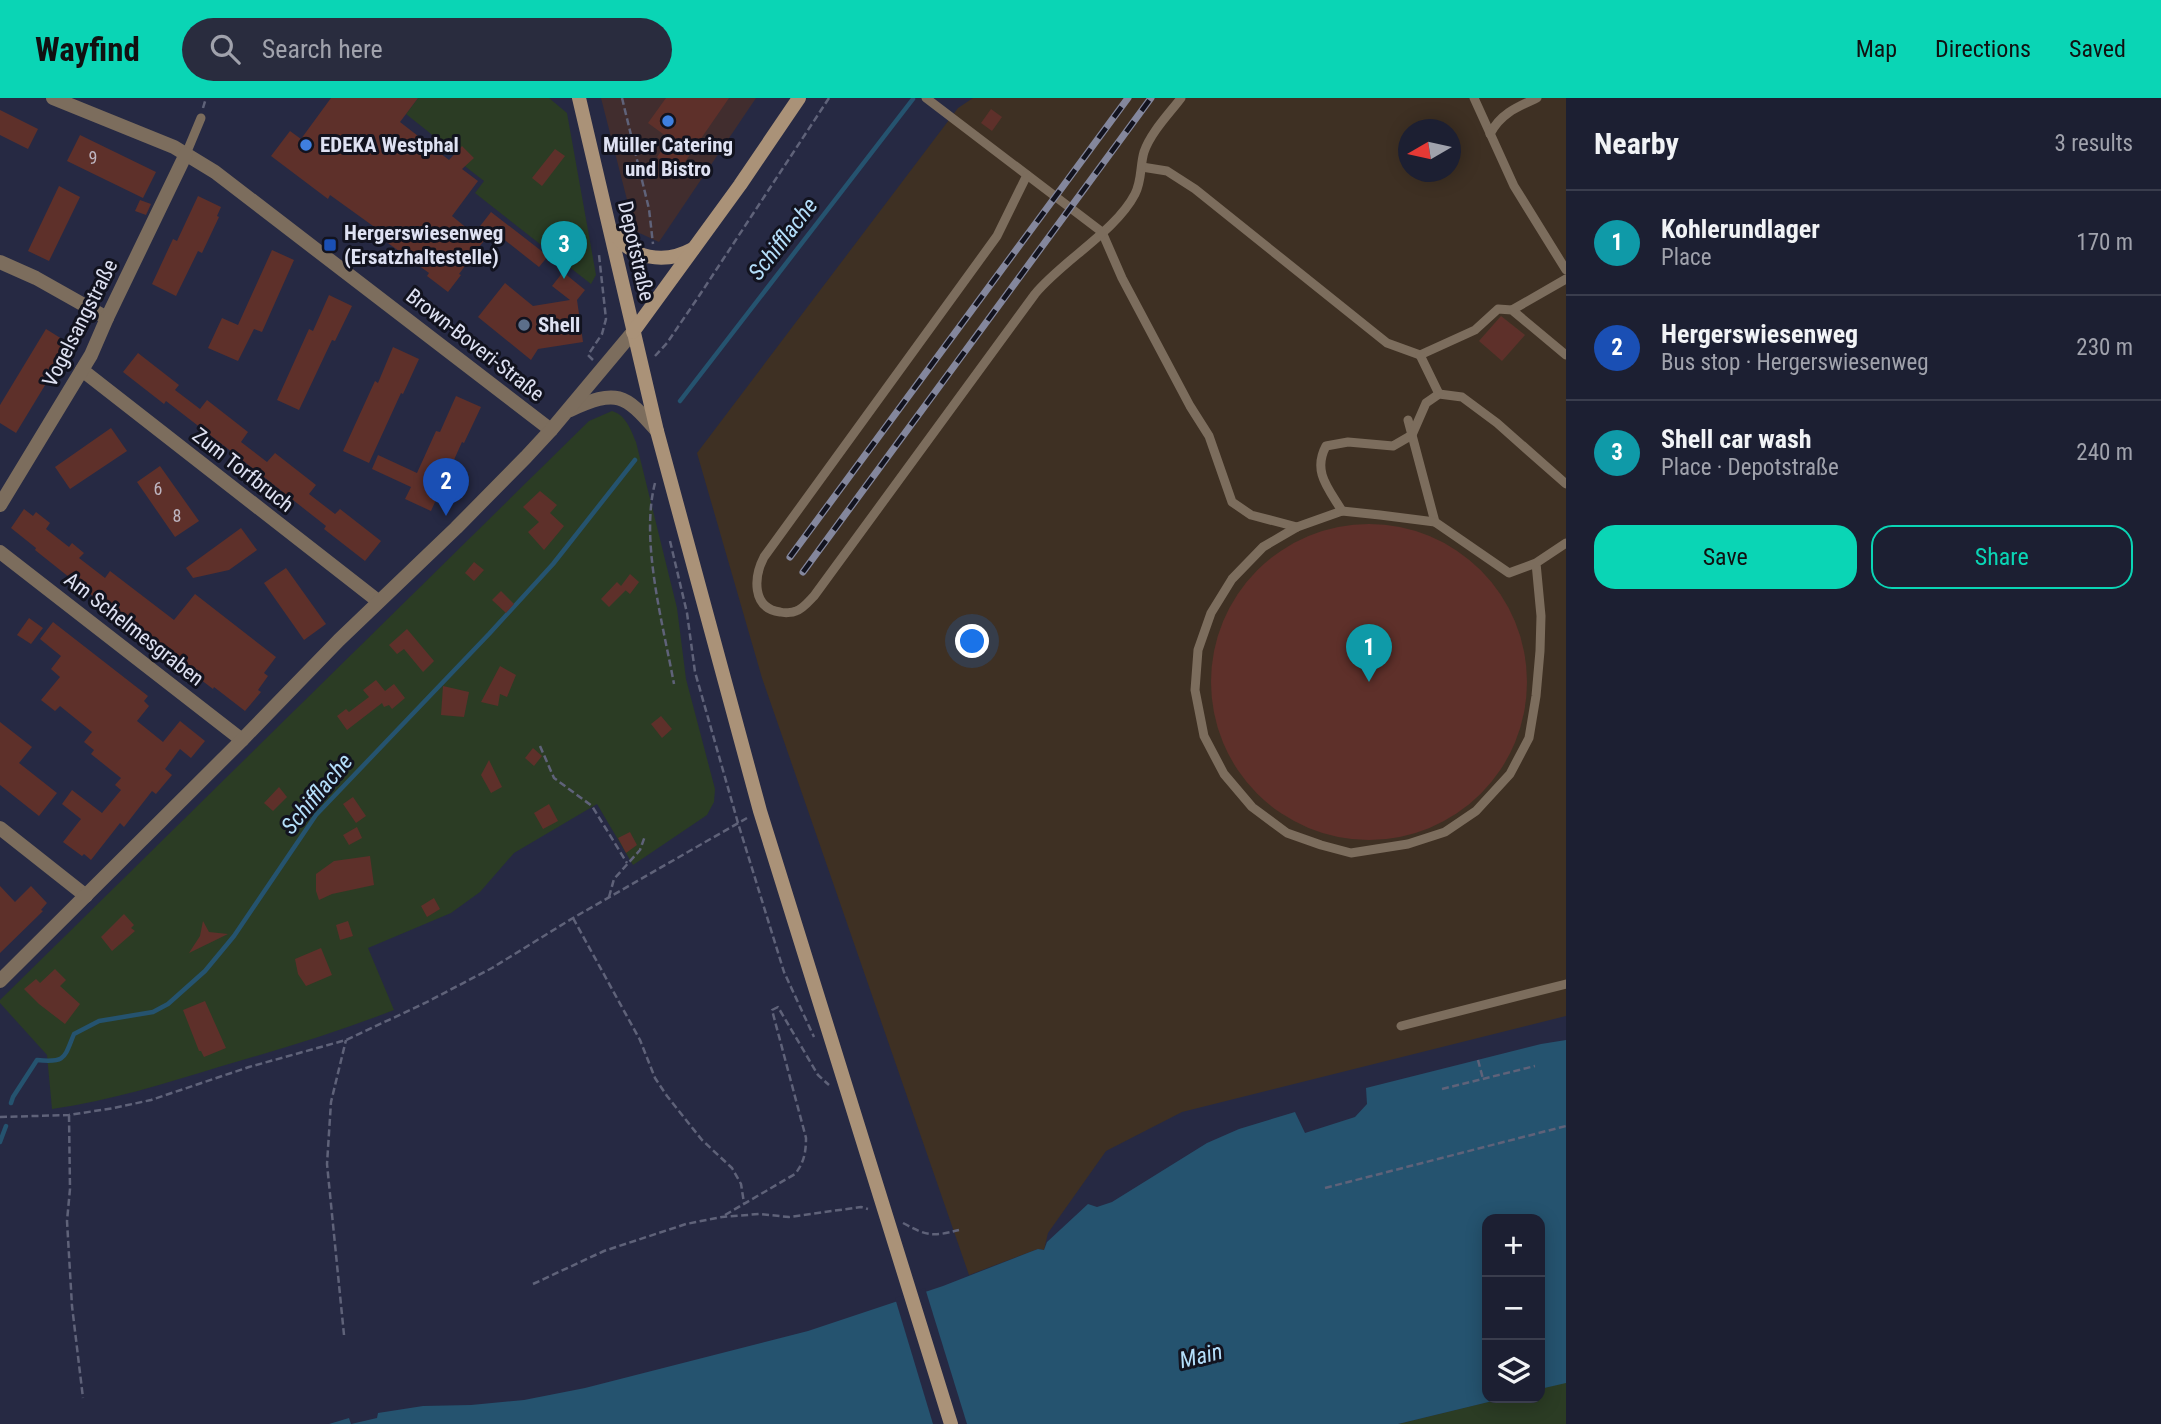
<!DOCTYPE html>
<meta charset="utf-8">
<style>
:root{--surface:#1c1f32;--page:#292c3e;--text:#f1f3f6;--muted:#a0a2ac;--line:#3a3d4d;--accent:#0ad5b5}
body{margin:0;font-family:"Roboto Condensed",sans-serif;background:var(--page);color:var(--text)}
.controls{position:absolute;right:21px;bottom:21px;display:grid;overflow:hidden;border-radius:14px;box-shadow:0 4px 18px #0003}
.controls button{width:63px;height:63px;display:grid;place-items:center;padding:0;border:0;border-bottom:2px solid var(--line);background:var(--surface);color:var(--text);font:35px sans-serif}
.compass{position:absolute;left:1398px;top:21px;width:63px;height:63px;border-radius:50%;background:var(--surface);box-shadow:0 4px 18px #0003;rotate:261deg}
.you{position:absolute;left:973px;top:544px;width:24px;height:24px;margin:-18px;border:5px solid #fff;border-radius:50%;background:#1a73e8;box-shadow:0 0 0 10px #1a73e833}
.badge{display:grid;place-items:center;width:46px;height:46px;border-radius:50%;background:var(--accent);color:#fff;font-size:23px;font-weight:700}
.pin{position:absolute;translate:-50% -58px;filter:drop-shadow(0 2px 4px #0008)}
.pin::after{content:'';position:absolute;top:37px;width:24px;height:21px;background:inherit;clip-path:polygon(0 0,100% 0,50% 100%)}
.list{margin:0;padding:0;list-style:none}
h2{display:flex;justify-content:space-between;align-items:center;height:91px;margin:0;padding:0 28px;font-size:30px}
h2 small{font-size:23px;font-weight:400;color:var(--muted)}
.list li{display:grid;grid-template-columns:46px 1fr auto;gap:21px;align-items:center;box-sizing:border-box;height:105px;padding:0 28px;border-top:2px solid var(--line)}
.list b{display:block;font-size:26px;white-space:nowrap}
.list p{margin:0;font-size:23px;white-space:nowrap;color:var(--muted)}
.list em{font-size:23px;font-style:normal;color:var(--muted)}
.actions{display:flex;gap:14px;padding:21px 28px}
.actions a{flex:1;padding:16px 0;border:2px solid var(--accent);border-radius:21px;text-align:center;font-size:24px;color:var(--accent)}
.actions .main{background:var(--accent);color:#111}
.icon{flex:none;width:38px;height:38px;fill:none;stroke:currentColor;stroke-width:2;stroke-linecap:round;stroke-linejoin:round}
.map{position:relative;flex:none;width:1566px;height:1326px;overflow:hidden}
header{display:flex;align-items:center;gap:42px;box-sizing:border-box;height:98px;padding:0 35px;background:var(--accent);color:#111}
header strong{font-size:33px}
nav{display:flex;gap:38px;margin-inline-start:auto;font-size:24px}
.search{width:490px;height:63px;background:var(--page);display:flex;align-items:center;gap:18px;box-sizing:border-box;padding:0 24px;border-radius:38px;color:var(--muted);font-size:26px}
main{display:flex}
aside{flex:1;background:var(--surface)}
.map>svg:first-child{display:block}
.commercial{fill:#412d2e}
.industrial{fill:#3e3023;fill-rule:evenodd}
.green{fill:#2b3c24}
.water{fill:#25536f}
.pier{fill:#262943}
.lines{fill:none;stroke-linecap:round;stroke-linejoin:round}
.stream{stroke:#25536f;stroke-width:4.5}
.building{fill:#5e302a}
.path{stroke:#5f6279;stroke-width:2.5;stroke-dasharray:7 3.5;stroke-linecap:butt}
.service{stroke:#7c6d5d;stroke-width:9}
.minor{stroke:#7c6d5d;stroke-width:14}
.secondary{stroke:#aa9278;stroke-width:14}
.rail-casing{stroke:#84879d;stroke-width:7}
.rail{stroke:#12131f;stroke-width:4.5;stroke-dasharray:13;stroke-linecap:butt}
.shop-dot{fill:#3f7fe0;stroke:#12131f;stroke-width:2.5}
.transit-dot{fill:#1a4fb4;stroke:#12131f;stroke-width:2.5}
.service-dot{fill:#5c6f8a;stroke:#12131f;stroke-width:2.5}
.labels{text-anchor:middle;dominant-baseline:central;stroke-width:6;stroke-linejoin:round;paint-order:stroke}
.number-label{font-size:18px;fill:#beb5c0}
.poi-label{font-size:21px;font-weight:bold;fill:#dee1f2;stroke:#12131f;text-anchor:start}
.street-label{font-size:21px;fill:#dee1f2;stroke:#12131f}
.water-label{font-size:23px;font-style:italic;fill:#b4defa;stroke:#12131f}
</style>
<header>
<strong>Wayfind</strong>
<div class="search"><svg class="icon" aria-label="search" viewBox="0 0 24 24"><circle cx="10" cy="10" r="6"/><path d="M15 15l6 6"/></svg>Search here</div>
<nav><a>Map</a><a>Directions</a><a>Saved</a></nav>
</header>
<main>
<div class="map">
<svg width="1566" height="1326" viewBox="0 0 1566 1326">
<rect width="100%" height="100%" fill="#262943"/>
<path class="commercial" d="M601 0H756L659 144 635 133Z"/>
<path class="industrial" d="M973 0H1566V918L1182 1014 1106 1053 1048 1135 1044 1152 1038 1151 969 1177 762 580 697 355 958 10ZM1408 32H1450V74H1408Z"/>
<g class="green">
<path d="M418 0H549L567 15 596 177 591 186 475 95 484 83 453 59 455 55 406 16Z"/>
<path d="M612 313C626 317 631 332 636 344L677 510 686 581 715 691 714 704 707 717 633 767 597 706 514 755 480 794 451 815 368 850 394 912C338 934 281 951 222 968 166 985 110 1003 52 1011L47 957 0 905V902L589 323Z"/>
<path d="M1566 1284V1326H1398L1504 1300H1540V1291Z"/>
</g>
<path class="water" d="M1566 942V1285L1540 1291V1121H1487V1300H1505L1398 1326H329L349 1320 351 1326 377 1320 378 1315 423 1308 471 1307 524 1302 585 1290 808 1233 943 1188 1030 1154 1038 1151 1044 1152 1047 1144 1088 1106 1097 1109 1112 1104 1207 1045 1239 1031 1295 1014 1305 1035 1355 1019 1367 1006 1366 990 1541 946Z"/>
<path class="pier" d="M925 1190 967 1326H933L895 1200Z"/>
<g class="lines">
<g class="stream">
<path d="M680 303 913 1"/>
<path d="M11 1005 13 999 37 962C66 965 64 960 74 936L99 923 153 914 168 906 205 873 234 838 316 717 489 536 553 466 635 362"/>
<path d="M0 1044 6 1028"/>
</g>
</g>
<g class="building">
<path d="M331 0H418L400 24 449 62 462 48 474 60 462 71 478 83 452 118 474 136 491 114 548 158 539 169 492 132 459 176 461 177 448 194 427 178 429 175 377 137 380 133 330 97 328 101 271 58 290 33 301 41Z"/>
<path d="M666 0H729L678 74 657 59 670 41 648 25Z"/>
<path d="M991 11 1002 19 992 33 981 25Z"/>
<path d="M0 12 38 31 28 51 0 37Z"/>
<path d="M80 37 156 74 143 100 67 63Z"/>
<path d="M555 51 565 58 542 88 532 80Z"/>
<path d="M59 88 80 99 49 163 28 153Z"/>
<path d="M198 98 221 109 217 118 219 119 202 155 198 153 176 198 152 186 173 141 177 143Z"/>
<path d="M140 102 151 106 146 117 135 113Z"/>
<path d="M272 152 294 162 262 234 254 231 238 263 208 250 222 220 238 227Z"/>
<path d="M563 174 585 192 577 202 583 244 538 251 531 262 478 219 505 185 533 208 570 202 552 188Z"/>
<path d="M329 197 352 208 335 243 332 242 299 312 277 302 309 231 313 233Z"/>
<path d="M1501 218 1525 237 1502 263 1479 243Z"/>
<path d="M46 231 70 246 16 335 0 325V307Z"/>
<path d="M393 249 419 261 403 296 401 295 369 365 343 353 375 283 378 285Z"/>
<path d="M138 255 179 287 175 292 200 311 207 302 248 334 241 344 267 364 275 355 316 387 309 396 335 416 340 411 381 443 365 463 324 431 326 428 232 354 166 303 164 306 123 274Z"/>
<path d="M456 298 481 309 464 345 462 344 431 413 405 401 411 389 372 371 378 357 417 375 436 333 440 334Z"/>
<path d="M111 330 127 353 70 391 55 369Z"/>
<path d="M160 368 199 423 175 439 137 384Z"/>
<path d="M540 393 557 407 550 415 564 428 544 452 528 434 539 424 523 409Z"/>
<path d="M24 411 33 418 36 414 50 425 46 431 69 449 72 445 84 455 79 460 105 480 110 473 174 522 195 496 276 559 264 575 268 578 258 592 261 594 245 613 214 589 213 591 179 565 178 566 35 452 36 450 11 430Z"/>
<circle cx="1369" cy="584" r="158"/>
<path d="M241 430 257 452 229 472 193 480 186 470Z"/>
<path d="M474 464 484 472 474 483 465 475Z"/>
<path d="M286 470 326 526 304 542 264 485Z"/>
<path d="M630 476 639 484 630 496 624 491 626 492 609 509 601 501 617 484 621 488Z"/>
<path d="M501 493 514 506 506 515 492 502Z"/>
<path d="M29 520 43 530 31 546 17 537Z"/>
<path d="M53 524 148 598 144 603 149 608 137 623 163 644 180 623 205 643 191 660 180 651 165 671 172 677 156 696 152 693 124 729 120 725 91 762 84 756 82 758 63 744 81 721 62 706 72 692 102 715 121 692 115 687 121 680 91 656 94 652 84 644 92 634 60 608 55 613 41 602 60 579 51 571 61 558 40 541Z"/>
<path d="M407 531 434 563 423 574 404 551 397 556 389 547Z"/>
<path d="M500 568 516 577 507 599 500 596 498 608 481 604Z"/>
<path d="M376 582 385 593 394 586 405 600 392 611 389 607 384 609 382 605 347 632 337 618 346 611 349 614 369 599 363 592Z"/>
<path d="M443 588 469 594 464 619 441 617Z"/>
<path d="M661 618 672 631 662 640 651 626Z"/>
<path d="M0 624 32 649 19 665 57 695 39 718 0 687Z"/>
<path d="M533 650 542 658 534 668 525 660Z"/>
<path d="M489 662 502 689 491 695 481 677Z"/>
<path d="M279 689 287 699 273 713 264 705Z"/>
<path d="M353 699 366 718 356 725 343 706Z"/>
<path d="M549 706 558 723 543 731 534 715Z"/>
<path d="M357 729 362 740 349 747 343 737Z"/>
<path d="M630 734 637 747 626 755 618 740Z"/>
<path d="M370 758 374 787 332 796 319 802 316 793V776L334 763Z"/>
<path d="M0 788 15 804 31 788 47 805 41 812 43 813 0 855Z"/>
<path d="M434 800 440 811 427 819 421 808Z"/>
<path d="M124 816 134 827 131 830 135 833 112 853 101 839Z"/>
<path d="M203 823 209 834 228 836 189 855 200 838Z"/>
<path d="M348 823 353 838 340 842 336 827Z"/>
<path d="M321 850 332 877 306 888 298 876 295 861Z"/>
<path d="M55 871 66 882 60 888 80 906 65 926 39 906 24 891 36 881 40 885Z"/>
<path d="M205 903 226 950 204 959 201 953H199L183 912Z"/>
</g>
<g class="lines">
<g class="path">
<path d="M622 0 649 111 653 146"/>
<path d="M203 10 206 0"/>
<path d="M637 184 644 171"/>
<path d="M655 258 667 245 699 198 829 0"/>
<path d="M593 262 588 257 602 236 606 221 599 157"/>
<path d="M655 385C640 443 663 526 674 586"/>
<path d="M670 443 687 515 695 574 738 725 784 874 814 939"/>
<path d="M540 648 554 680 592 708 627 765"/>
<path d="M609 799 614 781 640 752 645 738"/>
<path d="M573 820 640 942 655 980 667 998 702 1042 732 1070 741 1086 744 1105"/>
<path d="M1478 962 1483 981"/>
<path d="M1442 991 1535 968"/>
<path d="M69 1017 70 1091 67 1123 72 1208 83 1300"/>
<path d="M0 1019 69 1017 114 1010 151 1002 249 969 346 942 425 905 492 870 573 820 747 720"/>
<path d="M1325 1090 1566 1028"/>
<path d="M725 1117 795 1076C804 1065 806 1054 806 1040L772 912 778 909 818 977 829 987"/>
<path d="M903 1125C927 1138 932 1139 959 1132"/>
<path d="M533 1186 604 1153 686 1126 722 1119 759 1116 789 1119 861 1109 868 1111"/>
<path d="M344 1237 327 1066 331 1004 346 942"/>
</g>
<g class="service">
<path d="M926 0 1102 134 1122 180 1190 308 1209 338 1232 404 1251 417 1297 429"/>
<path d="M1474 0 1514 88 1566 172"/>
<path d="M1490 36C1500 16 1517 9 1537 0"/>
<path d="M186 56 201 20"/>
<path d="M1142 69 1167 73 1195 91 1387 245 1420 257 1475 232 1498 211 1512 212 1566 257"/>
<path d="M1027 77 997 138 764 459C754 478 751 510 780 514 784 515 792 515 796 513 803 511 809 503 814 498L1035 196C1062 163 1116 133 1135 96 1142 83 1140 67 1144 54 1151 34 1169 16 1181 0"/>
<path d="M1512 212 1566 181"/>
<path d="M1420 257 1439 296"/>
<path d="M1408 322 1435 424"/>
<path d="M1342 413C1329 391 1312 374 1326 348L1348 344 1393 348 1412 337 1426 305 1439 296 1462 299 1497 325 1566 386"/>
<path d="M1536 465 1541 518 1540 553 1536 598 1529 640 1510 676 1476 713 1445 734 1408 746 1351 755 1321 747 1287 735 1252 709 1224 676 1204 638 1195 592 1198 552 1211 515 1232 481 1263 449 1297 429 1342 413 1380 417 1435 424 1509 475 1536 465 1566 445"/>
<path d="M1401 928 1566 886"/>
</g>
<g class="minor">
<path d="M53 0 174 49 215 74 551 332"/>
<path d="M0 164 36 180 107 220"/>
<path d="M82 272 378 503"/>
<path d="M570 312C617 291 624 295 657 333"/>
<path d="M0 407 91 257 107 220 186 56"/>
<path d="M0 454 242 642"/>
<path d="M0 730 86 798"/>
<path d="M0 883 242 642 339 542 456 430 526 359 551 332 633 234"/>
</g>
<g class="secondary">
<path d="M579 0 657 333 760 713 951 1326"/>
<path d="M613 133C631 161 664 167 693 151"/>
<path d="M633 234 740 87 799 0"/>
</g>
<defs>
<g id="rail">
<path d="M790 459 1128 0"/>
<path d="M803 474 1151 0"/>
</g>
</defs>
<use href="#rail" class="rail-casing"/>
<use href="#rail" class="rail"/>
</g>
<g class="shop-dot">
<circle cx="668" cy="23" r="7"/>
<circle cx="306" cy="47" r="7"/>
</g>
<rect class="transit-dot" x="323" y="140" width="14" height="14" rx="3.5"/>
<circle class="service-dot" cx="524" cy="227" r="7"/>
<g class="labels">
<g class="number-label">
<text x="93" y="59">9</text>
<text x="158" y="390">6</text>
<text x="177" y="417">8</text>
</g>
<g class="poi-label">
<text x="320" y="47">EDEKA Westphal</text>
<text x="668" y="47" text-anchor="middle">Müller Catering<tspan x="668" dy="24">und Bistro</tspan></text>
<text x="344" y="135">Hergerswiesenweg<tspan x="344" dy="24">(Ersatzhaltestelle)</tspan></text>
<text x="538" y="227">Shell</text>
</g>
<g class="street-label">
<text transform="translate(636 153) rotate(77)">Depotstraße</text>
<text transform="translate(80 225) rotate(-63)">Vogelsangstraße</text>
<text transform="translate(475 247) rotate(38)">Brown-Boveri-Straße</text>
<text transform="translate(243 372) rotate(38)">Zum Torfbruch</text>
<text transform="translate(134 531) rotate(38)">Am Schelmesgraben</text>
</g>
<g class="water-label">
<text transform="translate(783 141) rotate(-52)">Schifflache</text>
<text transform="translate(317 696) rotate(-50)">Schifflache</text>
<text transform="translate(1201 1258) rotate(-13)">Main</text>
</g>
</g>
</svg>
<div class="controls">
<button>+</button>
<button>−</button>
<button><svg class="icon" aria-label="layers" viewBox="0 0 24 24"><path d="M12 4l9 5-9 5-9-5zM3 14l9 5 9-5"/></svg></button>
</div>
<svg class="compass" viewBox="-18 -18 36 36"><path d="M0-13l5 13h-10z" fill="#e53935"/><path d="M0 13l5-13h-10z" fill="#a0a2ac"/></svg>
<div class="you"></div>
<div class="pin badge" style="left:1369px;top:584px;background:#0f9aa8">1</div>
<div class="pin badge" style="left:446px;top:418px;background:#1a4fb4">2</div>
<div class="pin badge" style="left:564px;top:181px;background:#0f9aa8">3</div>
</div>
<aside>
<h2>Nearby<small>3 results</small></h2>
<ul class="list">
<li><span class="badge" style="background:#0f9aa8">1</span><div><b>Kohlerundlager</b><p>Place</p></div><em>170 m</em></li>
<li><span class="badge" style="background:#1a4fb4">2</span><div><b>Hergerswiesenweg</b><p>Bus stop · Hergerswiesenweg</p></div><em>230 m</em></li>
<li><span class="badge" style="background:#0f9aa8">3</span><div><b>Shell car wash</b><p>Place · Depotstraße</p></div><em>240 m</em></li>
</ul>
<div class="actions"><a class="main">Save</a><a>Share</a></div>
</aside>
</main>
